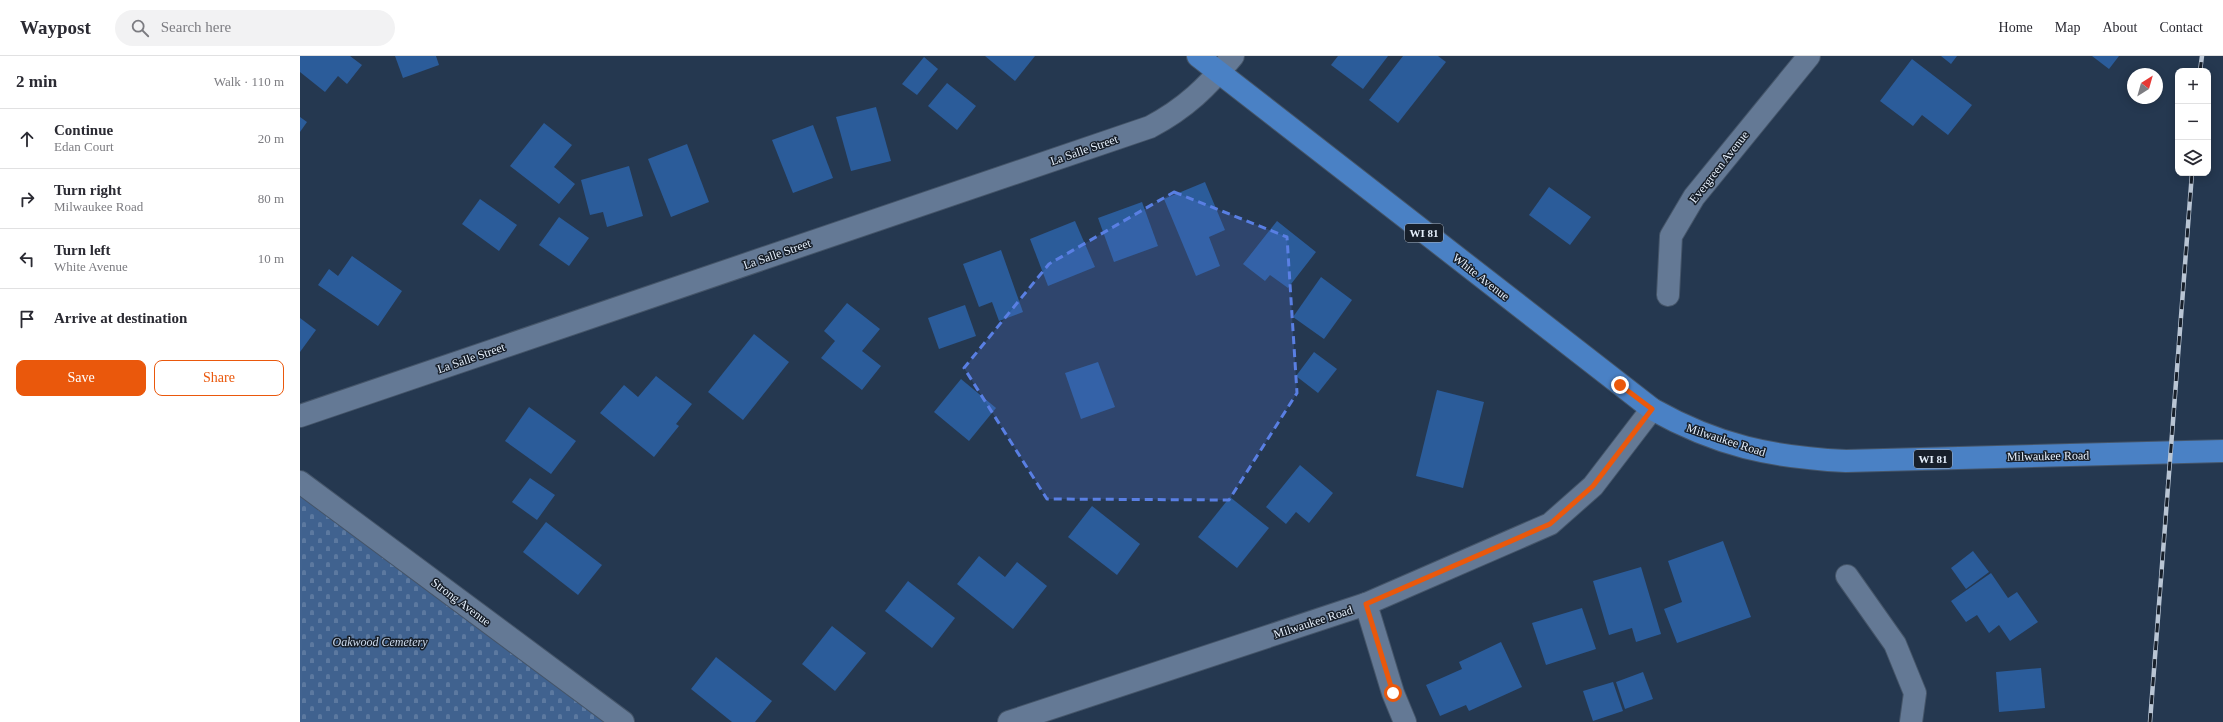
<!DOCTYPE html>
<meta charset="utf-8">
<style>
:root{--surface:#fff;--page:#f2f2f3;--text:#2b2b33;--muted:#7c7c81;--line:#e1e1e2;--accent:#ea580c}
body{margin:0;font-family:Georgia,serif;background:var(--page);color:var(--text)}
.controls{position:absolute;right:12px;top:12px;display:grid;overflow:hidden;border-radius:8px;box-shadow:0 2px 10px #0003}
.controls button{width:36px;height:36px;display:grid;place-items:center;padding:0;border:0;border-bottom:1px solid var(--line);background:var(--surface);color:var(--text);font:20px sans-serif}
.compass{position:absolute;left:1827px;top:12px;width:36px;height:36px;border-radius:50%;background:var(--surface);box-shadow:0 2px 10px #0003;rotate:37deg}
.stop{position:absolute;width:12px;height:12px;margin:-9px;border:3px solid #ea580c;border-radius:50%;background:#fff}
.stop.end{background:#ea580c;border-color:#fff;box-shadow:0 1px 4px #0008}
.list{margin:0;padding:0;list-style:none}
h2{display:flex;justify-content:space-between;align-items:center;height:52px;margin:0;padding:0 16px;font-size:17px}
h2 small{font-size:13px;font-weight:400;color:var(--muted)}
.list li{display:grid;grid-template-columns:26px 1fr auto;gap:12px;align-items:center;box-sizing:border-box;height:60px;padding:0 16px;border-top:1px solid var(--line)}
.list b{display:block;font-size:15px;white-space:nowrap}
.list p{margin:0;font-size:13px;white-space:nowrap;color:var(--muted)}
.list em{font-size:13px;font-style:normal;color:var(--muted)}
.actions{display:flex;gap:8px;padding:12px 16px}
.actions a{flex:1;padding:9px 0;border:1px solid var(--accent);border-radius:8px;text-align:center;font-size:14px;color:var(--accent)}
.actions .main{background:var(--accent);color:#fff}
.icon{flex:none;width:22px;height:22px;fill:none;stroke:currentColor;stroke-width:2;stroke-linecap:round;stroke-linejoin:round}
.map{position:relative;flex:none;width:1923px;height:666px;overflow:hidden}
header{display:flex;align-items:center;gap:24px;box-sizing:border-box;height:56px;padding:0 20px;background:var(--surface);border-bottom:1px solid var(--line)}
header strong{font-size:19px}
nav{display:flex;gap:22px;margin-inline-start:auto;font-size:14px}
.search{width:280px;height:36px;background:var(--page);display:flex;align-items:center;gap:10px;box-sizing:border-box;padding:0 14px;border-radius:22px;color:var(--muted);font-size:15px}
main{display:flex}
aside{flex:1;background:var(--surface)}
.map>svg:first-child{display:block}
.cemetery{fill:url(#cemetery-stones)}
.building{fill:#2b5c9a}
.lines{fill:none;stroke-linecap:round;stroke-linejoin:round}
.minor-casing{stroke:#455569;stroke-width:24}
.tertiary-casing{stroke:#455569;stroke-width:24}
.primary-casing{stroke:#455569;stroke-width:24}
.minor{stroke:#647995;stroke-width:22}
.tertiary{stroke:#647995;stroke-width:22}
.primary{stroke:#4a81c5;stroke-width:22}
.rail-casing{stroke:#b9c5d4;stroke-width:4.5}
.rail{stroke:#171f2a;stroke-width:3;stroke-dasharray:9;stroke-linecap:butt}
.route{stroke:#ea580c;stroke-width:5}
.marked{fill:#597fe3;fill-opacity:0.2;stroke:#597fe3;stroke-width:3;stroke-dasharray:8 5;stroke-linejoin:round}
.labels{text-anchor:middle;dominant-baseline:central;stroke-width:3;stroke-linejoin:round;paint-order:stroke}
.shield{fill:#171f2a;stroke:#a8b1bd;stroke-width:1}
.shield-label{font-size:11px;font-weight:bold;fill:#e6f0fc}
.street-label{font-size:12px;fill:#e6f0fc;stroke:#171f2a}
.park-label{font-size:12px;font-style:italic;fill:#cfdcee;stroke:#171f2a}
</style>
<header>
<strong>Waypost</strong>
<div class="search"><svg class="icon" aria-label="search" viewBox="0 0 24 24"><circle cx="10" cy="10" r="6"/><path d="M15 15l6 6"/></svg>Search here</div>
<nav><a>Home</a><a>Map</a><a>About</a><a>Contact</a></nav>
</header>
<main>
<aside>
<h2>2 min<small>Walk · 110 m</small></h2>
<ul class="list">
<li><svg class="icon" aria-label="ahead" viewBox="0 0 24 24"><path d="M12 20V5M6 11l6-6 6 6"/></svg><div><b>Continue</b><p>Edan Court</p></div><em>20 m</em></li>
<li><svg class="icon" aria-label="right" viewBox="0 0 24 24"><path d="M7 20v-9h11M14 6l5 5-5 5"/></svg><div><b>Turn right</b><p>Milwaukee Road</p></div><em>80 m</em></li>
<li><svg class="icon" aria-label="left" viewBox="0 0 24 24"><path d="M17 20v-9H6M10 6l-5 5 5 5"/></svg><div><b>Turn left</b><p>White Avenue</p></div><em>10 m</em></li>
<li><svg class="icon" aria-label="arrive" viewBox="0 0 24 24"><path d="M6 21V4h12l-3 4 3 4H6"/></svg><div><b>Arrive at destination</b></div></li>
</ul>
<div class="actions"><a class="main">Save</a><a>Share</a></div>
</aside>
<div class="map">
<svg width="1923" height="666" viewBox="0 0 1923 666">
<defs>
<pattern id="cemetery-stones" width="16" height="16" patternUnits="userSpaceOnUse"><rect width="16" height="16" fill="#40628f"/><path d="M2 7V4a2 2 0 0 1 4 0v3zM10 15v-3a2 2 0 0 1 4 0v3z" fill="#5c79a0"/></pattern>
</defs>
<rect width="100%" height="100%" fill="#253850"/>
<path class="cemetery" d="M0 426 323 666H0Z"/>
<g class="building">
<path d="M0 0H50L62 9 47 28 38 20 25 36 0 16Z"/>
<path d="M95 0H136L139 9 103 22Z"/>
<path d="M685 0H735L715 25Z"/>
<path d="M1038 0H1088L1063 33 1031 9Z"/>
<path d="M1103 0H1138L1146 6 1098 67 1069 44Z"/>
<path d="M1641 0H1657L1651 8Z"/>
<path d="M1792 0H1819L1809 13Z"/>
<path d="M624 1 638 13 617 39 602 28Z"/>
<path d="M1612 3 1672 49 1648 79 1622 59 1613 70 1580 45Z"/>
<path d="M647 27 676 50 657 74 628 50Z"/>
<path d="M576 51 591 105 551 115 536 61Z"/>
<path d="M0 61 7 66 0 76Z"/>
<path d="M244 67 272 89 254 111 275 128 259 148 210 110Z"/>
<path d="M513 69 533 122 493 137 472 84Z"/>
<path d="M387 88 409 146 371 161 348 103Z"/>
<path d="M329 110 343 160 307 171 303 156 290 159 281 124Z"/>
<path d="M905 126 925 174 909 181 920 210 896 220 864 143Z"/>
<path d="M1249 131 1291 161 1270 189 1229 159Z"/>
<path d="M180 143 217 169 199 195 162 168Z"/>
<path d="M842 146 858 190 814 206 798 162Z"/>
<path d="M259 161 289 182 269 210 239 189Z"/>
<path d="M775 165 795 211 748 230 730 183Z"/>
<path d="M977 165 1016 196 988 232 970 219 965 225 943 208Z"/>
<path d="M701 194 723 256 699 265 692 246 679 251 663 208Z"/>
<path d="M52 200 102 235 78 270 18 229 29 213 38 220Z"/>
<path d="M1021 221 1052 244 1024 283 993 261Z"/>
<path d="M547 247 580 273 562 295 581 310 562 334 521 302 535 285 524 275Z"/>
<path d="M665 249 676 280 639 293 628 262Z"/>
<path d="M0 262 16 274 0 296Z"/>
<path d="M454 278 489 306 443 364 408 336Z"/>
<path d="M1014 296 1037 313 1018 337 996 320Z"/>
<path d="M798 306 815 351 781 363 765 317Z"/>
<path d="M356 320 392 348 376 368 379 370 354 401 300 357 324 329 338 341Z"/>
<path d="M661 323 696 352 669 385 634 356Z"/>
<path d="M1137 334 1184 346 1163 432 1116 420Z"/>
<path d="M229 351 276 385 251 418 205 385Z"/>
<path d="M1000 409 1033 437 1009 467 996 456 986 468 966 451Z"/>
<path d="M230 422 255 439 237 464 212 446Z"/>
<path d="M930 441 969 472 937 512 898 481Z"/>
<path d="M792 450 840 488 817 519 768 481Z"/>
<path d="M246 466 302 509 278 539 223 496Z"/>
<path d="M1423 485 1451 561 1377 587 1364 553 1382 546 1368 505Z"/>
<path d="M1673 495 1689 516 1666 533 1651 512Z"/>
<path d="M679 500 705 521 717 506 747 530 713 573 657 528Z"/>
<path d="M1341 511 1361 578 1336 586 1332 572 1309 579 1293 525Z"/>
<path d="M1691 517 1708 542 1717 536 1738 566 1710 585 1699 569 1689 577 1677 559 1666 566 1651 545Z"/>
<path d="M608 525 655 562 632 592 585 555Z"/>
<path d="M1282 552 1296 593 1246 609 1232 567Z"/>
<path d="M532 570 566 597 535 635 502 608Z"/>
<path d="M1201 586 1222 631 1169 655 1166 649 1140 660 1126 629 1162 613 1159 606Z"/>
<path d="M416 601 472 645 455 666H432L391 633Z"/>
<path d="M1741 612 1745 652 1699 656 1696 616Z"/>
<path d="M1343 616 1353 643 1325 653 1316 626Z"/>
<path d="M1313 626 1323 655 1293 665 1283 635Z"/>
</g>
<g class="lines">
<defs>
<g id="minor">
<path d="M1368 239 1371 180 1394 141 1509 0"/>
<path d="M0 360 850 71C886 52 907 31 933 0"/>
<path d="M0 426 323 666"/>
<path d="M1547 520 1595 588 1615 637 1611 666"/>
<path d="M1066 548 1093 637 1105 666"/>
</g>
<path id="tertiary" d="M709 666 1066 548 1250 468 1293 430 1352 353"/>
<path id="primary" d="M898 0 1352 353C1418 390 1471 401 1546 405L1923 395"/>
</defs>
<use href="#minor" class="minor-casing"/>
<use href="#tertiary" class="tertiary-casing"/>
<use href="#primary" class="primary-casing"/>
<use href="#minor" class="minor"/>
<use href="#tertiary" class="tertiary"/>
<use href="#primary" class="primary"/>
<defs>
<g id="rail">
<path d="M1900 15 1902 0"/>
<path d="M1850 666 1892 117"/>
</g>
</defs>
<use href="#rail" class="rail-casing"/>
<use href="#rail" class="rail"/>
</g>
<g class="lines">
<path class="route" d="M1093 637 1066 548 1250 468 1293 430 1352 353 1320 329"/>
</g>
<path class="marked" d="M874 136 987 181 997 337 929 444 747 443 664 312 749 208Z"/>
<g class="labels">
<g class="shield">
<rect x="1105" y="168" width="38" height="18" rx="3"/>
<rect x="1614" y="394" width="38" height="18" rx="3"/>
</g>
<g class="shield-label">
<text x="1124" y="177">WI 81</text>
<text x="1633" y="403">WI 81</text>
</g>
<g class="street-label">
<text transform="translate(784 94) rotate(-19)">La Salle Street</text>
<text transform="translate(1419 111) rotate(-52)">Evergreen Avenue</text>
<text transform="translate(477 198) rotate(-19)">La Salle Street</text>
<text transform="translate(1181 221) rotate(38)">White Avenue</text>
<text transform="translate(171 302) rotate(-19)">La Salle Street</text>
<text transform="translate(1426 384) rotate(18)">Milwaukee Road</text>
<text transform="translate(1748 400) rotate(-1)">Milwaukee Road</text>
<text transform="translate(161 546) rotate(37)">Strong Avenue</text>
<text transform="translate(1013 566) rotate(-18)">Milwaukee Road</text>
</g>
<g class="park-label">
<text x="80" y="586">Oakwood Cemetery</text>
</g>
</g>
</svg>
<div class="controls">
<button>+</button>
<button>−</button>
<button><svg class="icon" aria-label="layers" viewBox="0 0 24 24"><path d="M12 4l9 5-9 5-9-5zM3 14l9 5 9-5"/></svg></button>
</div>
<svg class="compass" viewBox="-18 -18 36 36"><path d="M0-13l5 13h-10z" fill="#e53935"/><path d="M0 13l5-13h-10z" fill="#7c7c81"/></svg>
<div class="stop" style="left:1093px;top:637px"></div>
<div class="stop end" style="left:1320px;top:329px"></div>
</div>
</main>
